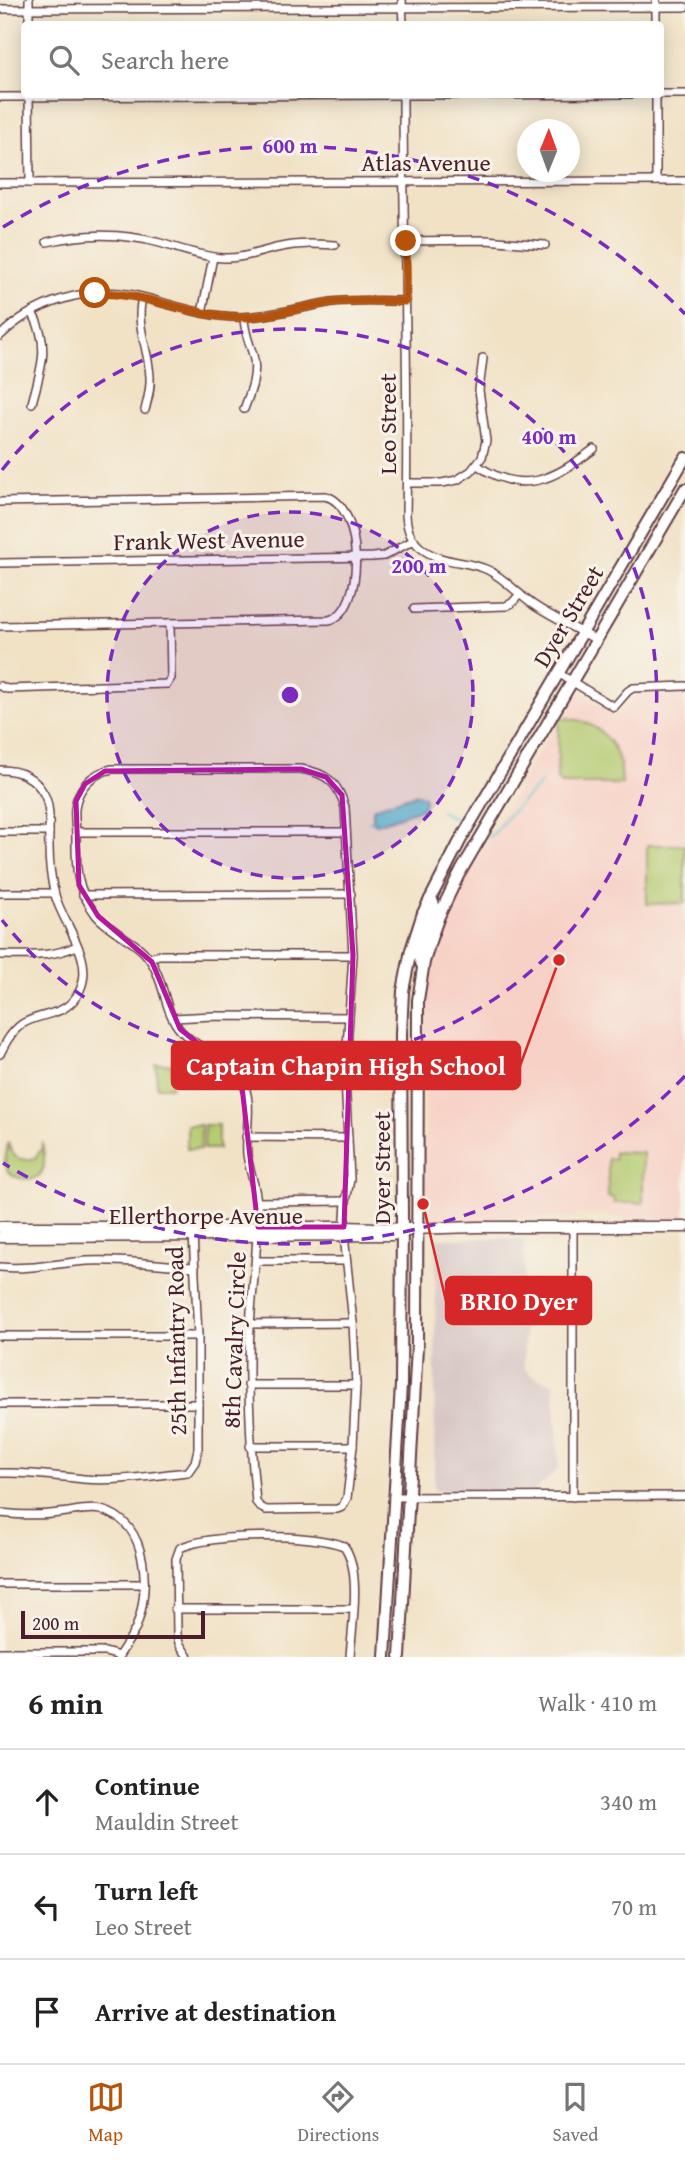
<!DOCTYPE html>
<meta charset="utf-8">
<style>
:root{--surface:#fff;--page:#f6f6f6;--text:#222;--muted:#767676;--line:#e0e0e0;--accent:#b45309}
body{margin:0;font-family:"Gentium Book Plus",serif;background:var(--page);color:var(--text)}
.compass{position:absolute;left:517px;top:119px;width:63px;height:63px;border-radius:50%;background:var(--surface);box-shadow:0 4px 18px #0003;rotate:1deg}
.scale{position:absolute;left:21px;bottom:18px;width:184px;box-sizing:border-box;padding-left:7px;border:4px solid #4a1f2b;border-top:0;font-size:19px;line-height:24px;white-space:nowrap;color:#4a1f2b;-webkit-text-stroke:5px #f7f3e8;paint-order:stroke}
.stop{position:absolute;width:21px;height:21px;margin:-16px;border:5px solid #b45309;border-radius:50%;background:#fff}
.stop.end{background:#b45309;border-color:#fff;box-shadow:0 2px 7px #0008}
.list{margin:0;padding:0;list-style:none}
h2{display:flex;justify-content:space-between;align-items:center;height:91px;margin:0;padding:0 28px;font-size:30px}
h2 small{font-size:23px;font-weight:400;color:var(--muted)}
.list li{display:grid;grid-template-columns:46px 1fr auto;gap:21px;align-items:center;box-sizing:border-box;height:105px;padding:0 28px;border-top:2px solid var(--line)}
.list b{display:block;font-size:26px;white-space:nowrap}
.list p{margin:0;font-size:23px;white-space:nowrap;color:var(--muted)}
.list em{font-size:23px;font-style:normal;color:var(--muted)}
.icon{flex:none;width:38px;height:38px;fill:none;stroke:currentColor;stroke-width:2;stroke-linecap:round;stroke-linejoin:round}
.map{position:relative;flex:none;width:685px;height:1657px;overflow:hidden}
.search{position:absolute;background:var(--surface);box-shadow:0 4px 18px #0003;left:21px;right:21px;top:21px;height:77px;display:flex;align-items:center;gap:18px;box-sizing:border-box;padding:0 24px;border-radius:7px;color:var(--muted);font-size:26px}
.sheet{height:406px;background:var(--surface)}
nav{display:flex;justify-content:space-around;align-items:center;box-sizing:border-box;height:98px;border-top:2px solid var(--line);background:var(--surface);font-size:19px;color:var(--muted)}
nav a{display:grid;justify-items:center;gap:4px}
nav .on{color:var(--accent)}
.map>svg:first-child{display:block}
.built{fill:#f7d1c6}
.industrial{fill:#d2bfbf}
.green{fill:#b3c96e;stroke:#7e744c;stroke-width:2}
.water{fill:#58c5cd;stroke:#51727c;stroke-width:2}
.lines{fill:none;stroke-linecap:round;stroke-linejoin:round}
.stream{stroke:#58c5cd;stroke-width:2}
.minor-casing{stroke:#633c42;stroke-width:10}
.tertiary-casing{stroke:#633c42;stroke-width:13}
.secondary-casing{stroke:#633c42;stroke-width:14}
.minor{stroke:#fff;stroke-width:7}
.tertiary{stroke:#fff;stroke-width:10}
.secondary{stroke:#fff;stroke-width:10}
.route{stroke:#b45309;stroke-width:9}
.marked{fill:none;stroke:#b5179e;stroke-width:5;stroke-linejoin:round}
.ring{fill:none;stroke:#7b2cbf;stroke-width:3.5;stroke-dasharray:12 9}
.labels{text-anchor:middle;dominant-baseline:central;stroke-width:6;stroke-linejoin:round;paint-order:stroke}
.street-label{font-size:24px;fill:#4a1f2b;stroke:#f7f3e8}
.centre{fill:#7b2cbf;stroke:#f7f3e8;stroke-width:3.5}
.ring-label{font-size:21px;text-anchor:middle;font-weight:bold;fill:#7b2cbf;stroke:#f7f3e8;stroke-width:6;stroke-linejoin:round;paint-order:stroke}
.leader{fill:none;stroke:#d62828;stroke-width:2.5}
.callout-dot{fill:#d62828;stroke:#f7f3e8;stroke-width:2.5}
.callout{fill:#d62828;stroke:#d62828;stroke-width:2.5}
.callout-label{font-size:26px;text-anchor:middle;font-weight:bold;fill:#fff}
</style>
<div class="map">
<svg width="685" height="1657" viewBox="0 0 685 1657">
<rect width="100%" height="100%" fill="#f7f3e8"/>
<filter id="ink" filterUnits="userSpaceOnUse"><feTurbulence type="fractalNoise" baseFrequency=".0143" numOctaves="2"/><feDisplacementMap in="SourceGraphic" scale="14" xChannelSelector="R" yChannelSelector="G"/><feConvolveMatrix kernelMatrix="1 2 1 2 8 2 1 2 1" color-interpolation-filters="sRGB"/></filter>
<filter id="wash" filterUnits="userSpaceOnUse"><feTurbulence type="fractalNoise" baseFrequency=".00686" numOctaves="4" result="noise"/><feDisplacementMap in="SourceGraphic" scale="28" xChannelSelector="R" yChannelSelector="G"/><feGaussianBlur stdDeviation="1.57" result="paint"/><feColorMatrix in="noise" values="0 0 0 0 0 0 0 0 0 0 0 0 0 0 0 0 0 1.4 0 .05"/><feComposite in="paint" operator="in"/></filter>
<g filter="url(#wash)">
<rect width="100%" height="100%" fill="#f1e2c6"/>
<path class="built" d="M575 690 613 714 623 710 639 692H685V1220H659L658 1217H611L608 1215H575L574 1217 497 1218 496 1220H426L424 1020 426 989 435 951 441 933H444L447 927 445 921 484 845Z"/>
<path class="industrial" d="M436 1238 524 1239V1367L531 1375 554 1384 559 1469 534 1491 434 1490Z"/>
<g class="green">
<path d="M559 718C598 717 622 746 622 784H561L557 779Z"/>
<path d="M647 845H685V903L647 904Z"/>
<path d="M156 1064H171V1087H157Z"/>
<path d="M201 1125V1149H187V1125Z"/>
<rect x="204" y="1125" width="14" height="24"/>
<path d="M8 1142C11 1156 19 1163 35 1158L42 1148V1142C43 1149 45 1158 44 1165 41 1184 19 1181 8 1172L5 1162Z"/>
<path d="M614 1152 643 1153V1203H614V1198L608 1197V1159H614Z"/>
</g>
<path class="water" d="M416 794 424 796C426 801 425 805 421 809L377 824 373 822V811L374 808Z"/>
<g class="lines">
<g class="stream">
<path d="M440 811 463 822"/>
<path d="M368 821H373"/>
<path d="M487 837 493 834 509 815 541 783"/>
</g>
</g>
</g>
<g filter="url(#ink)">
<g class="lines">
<defs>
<g id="minor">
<path d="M29 0V24"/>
<path d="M402 0 403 24"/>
<path d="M656 0V24"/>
<path d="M0 9 685 7"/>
<path d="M29 94 30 183"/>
<path d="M403 94C403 235 409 375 406 515 407 529 410 539 421 548 441 564 466 560 488 570 506 579 518 595 535 606 555 619 576 629 597 640"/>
<path d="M656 94V181"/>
<path d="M660 94H685"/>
<path d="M0 97 633 94"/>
<path d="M0 183 685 181"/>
<path d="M406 241 486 240 545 245"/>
<path d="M47 242C84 233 123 233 160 243 181 249 202 257 223 258 243 259 261 251 281 247 299 243 316 244 335 245"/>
<path d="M142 298C135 326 149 349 150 377 151 388 148 399 145 410"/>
<path d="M32 312C51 346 41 368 32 403"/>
<path d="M202 313 213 257"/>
<path d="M0 336C33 303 87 285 133 295 169 303 205 318 242 317 273 316 302 307 332 302 356 299 382 301 406 301"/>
<path d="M244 409C251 391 258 374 253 355 249 342 244 331 244 317"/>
<path d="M477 465C523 497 554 479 594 449"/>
<path d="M407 483H442L457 480 471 471 482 457 486 441 479 390 483 358"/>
<path d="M0 502 325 496C364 504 366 612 329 620L0 626"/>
<path d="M0 563 373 557 384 556 414 540"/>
<path d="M414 609 506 606 512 603 520 594"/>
<path d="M558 673 614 707 628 691 633 688 685 686"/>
<path d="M0 686 7 689 167 684 171 678 170 623"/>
<path d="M112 769H301C327 773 338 783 345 807L353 955 345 1078 350 1179 346 1201 344 1235 353 1323 356 1385 353 1446 347 1498 342 1507 337 1509 266 1510 260 1507 256 1502C250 1443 247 1386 250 1327 252 1286 259 1247 257 1206 257 1188 249 1171 247 1154 245 1130 254 1103 242 1080 230 1057 198 1050 181 1031 164 1012 165 984 152 963 140 941 112 934 96 915 75 887 76 868 76 835 76 826 74 817 75 809 77 788 92 773 112 769Z"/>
<path d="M0 770C19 770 35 777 44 794 52 809 48 831 49 847 49 863 51 880 55 895 63 925 95 958 80 990 67 1018 43 1011 22 1024 11 1032 6 1042 0 1054"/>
<path d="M0 832H49"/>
<path d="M76 832H346"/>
<path d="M0 893H54"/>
<path d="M83 895 351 894"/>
<path d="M0 955C30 955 49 958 77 946"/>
<path d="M149 958 159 955H353"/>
<path d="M173 1018 213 1016 349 1017"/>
<path d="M241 1078H345"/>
<path d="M246 1137 348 1138"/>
<path d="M257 1202 346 1201"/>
<path d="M573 1227V1497"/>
<path d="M256 1261H346"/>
<path d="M0 1267C29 1270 58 1263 87 1261 123 1259 159 1265 195 1267"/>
<path d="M250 1324 353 1323"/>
<path d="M0 1336H198"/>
<path d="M248 1385H356"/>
<path d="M0 1404H198"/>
<path d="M250 1446H353"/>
<path d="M0 1473C28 1472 55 1476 83 1479 118 1482 154 1475 188 1472L195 1462 198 1449V1336L193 1234"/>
<path d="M393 1497 685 1496"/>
<path d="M0 1513C19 1515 40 1516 59 1513 73 1512 88 1507 101 1510 150 1521 151 1593 135 1630 130 1639 124 1648 118 1657"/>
<path d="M0 1584H144"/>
<path d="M175 1609H353"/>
<path d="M0 1652H105L119 1656"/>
<path d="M188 1657 179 1643 177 1634 176 1559 180 1548C212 1533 311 1533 344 1546 362 1570 352 1627 350 1657"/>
</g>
<g id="tertiary">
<path d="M0 1227H344L410 1229 478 1227H685"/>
<path d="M0 1237 392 1235 408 1231"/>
</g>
<g id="secondary">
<path d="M423 967 418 956 434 905 432 900 430 899"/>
<path d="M385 1657 401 1385 402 1217 401 1034 403 991 411 950 423 913 461 839 685 458"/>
<path d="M400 1657 417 1347 418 1000 424 962 431 938 439 916 458 876 685 489"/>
</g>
</defs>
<use href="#minor" class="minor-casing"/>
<use href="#tertiary" class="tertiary-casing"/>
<use href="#secondary" class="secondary-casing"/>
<use href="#minor" class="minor"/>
<use href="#tertiary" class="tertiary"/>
<use href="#secondary" class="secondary"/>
</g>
</g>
<g class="lines" filter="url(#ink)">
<path class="route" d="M95 293C144 292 188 316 237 317 269 318 300 307 332 302 356 299 382 301 406 301V241"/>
</g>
<path class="marked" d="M301 769 326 777 342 795 353 955 344 1227H258L241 1078 180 1029 152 962 98 916 79 885 76 801 85 784 105 771Z"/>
<circle cx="290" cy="695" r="183" fill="#7b2cbf" fill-opacity=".12"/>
<g class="ring">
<circle cx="290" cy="695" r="183"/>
<path d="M2 470A366 366 0 1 1 2 920"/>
<path d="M685 1076A549 549 0 0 1 3 1163M3 227A549 549 0 0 1 685 314"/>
</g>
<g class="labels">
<g class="street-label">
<text x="426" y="162">Atlas Avenue</text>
<text transform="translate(387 424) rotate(-90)">Leo Street</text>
<text transform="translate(209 540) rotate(-1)">Frank West Avenue</text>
<text transform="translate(568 616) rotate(-59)">Dyer Street</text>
<text transform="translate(381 1168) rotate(-90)">Dyer Street</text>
<text x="206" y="1215">Ellerthorpe Avenue</text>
<text transform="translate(234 1340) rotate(-88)">8th Cavalry Circle</text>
<text transform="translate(176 1341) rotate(-91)">25th Infantry Road</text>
</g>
</g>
<circle cx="290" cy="695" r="10" class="centre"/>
<g class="ring-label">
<text x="290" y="153">600 m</text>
<text x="549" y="444">400 m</text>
<text x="419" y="573">200 m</text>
</g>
<path class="leader" d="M559 960L520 1066M423 1204L446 1301"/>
<g class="callout-dot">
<circle cx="559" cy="960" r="7"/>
<circle cx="423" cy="1204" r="7"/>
</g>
<g class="callout">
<rect x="172" y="1042" width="348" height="47" rx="7"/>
<rect x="446" y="1277" width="145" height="47" rx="7"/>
</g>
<g class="callout-label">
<text x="346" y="1075">Captain Chapin High School</text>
<text x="519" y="1310">BRIO Dyer</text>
</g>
</svg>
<svg class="compass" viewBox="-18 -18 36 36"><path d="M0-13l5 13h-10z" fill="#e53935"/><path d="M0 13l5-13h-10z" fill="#767676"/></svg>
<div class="scale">200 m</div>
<div class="stop" style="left:95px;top:293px"></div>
<div class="stop end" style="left:406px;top:241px"></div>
<div class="search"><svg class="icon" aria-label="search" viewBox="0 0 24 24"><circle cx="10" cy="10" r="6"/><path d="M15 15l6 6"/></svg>Search here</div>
</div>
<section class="sheet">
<h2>6 min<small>Walk · 410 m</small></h2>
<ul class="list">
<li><svg class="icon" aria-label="ahead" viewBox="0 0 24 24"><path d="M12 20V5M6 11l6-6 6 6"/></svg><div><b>Continue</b><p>Mauldin Street</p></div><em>340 m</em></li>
<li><svg class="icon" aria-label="left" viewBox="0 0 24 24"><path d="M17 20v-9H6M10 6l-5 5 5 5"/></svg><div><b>Turn left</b><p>Leo Street</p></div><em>70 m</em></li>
<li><svg class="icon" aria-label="arrive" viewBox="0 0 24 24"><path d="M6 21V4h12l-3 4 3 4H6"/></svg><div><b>Arrive at destination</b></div></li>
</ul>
</section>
<nav>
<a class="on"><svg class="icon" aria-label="map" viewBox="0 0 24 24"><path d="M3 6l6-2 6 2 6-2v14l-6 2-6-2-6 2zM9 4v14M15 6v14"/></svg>Map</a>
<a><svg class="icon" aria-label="directions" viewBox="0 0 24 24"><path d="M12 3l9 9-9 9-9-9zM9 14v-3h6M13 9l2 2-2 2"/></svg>Directions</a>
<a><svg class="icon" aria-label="saved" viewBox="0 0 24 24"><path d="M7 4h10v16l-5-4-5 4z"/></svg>Saved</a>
</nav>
